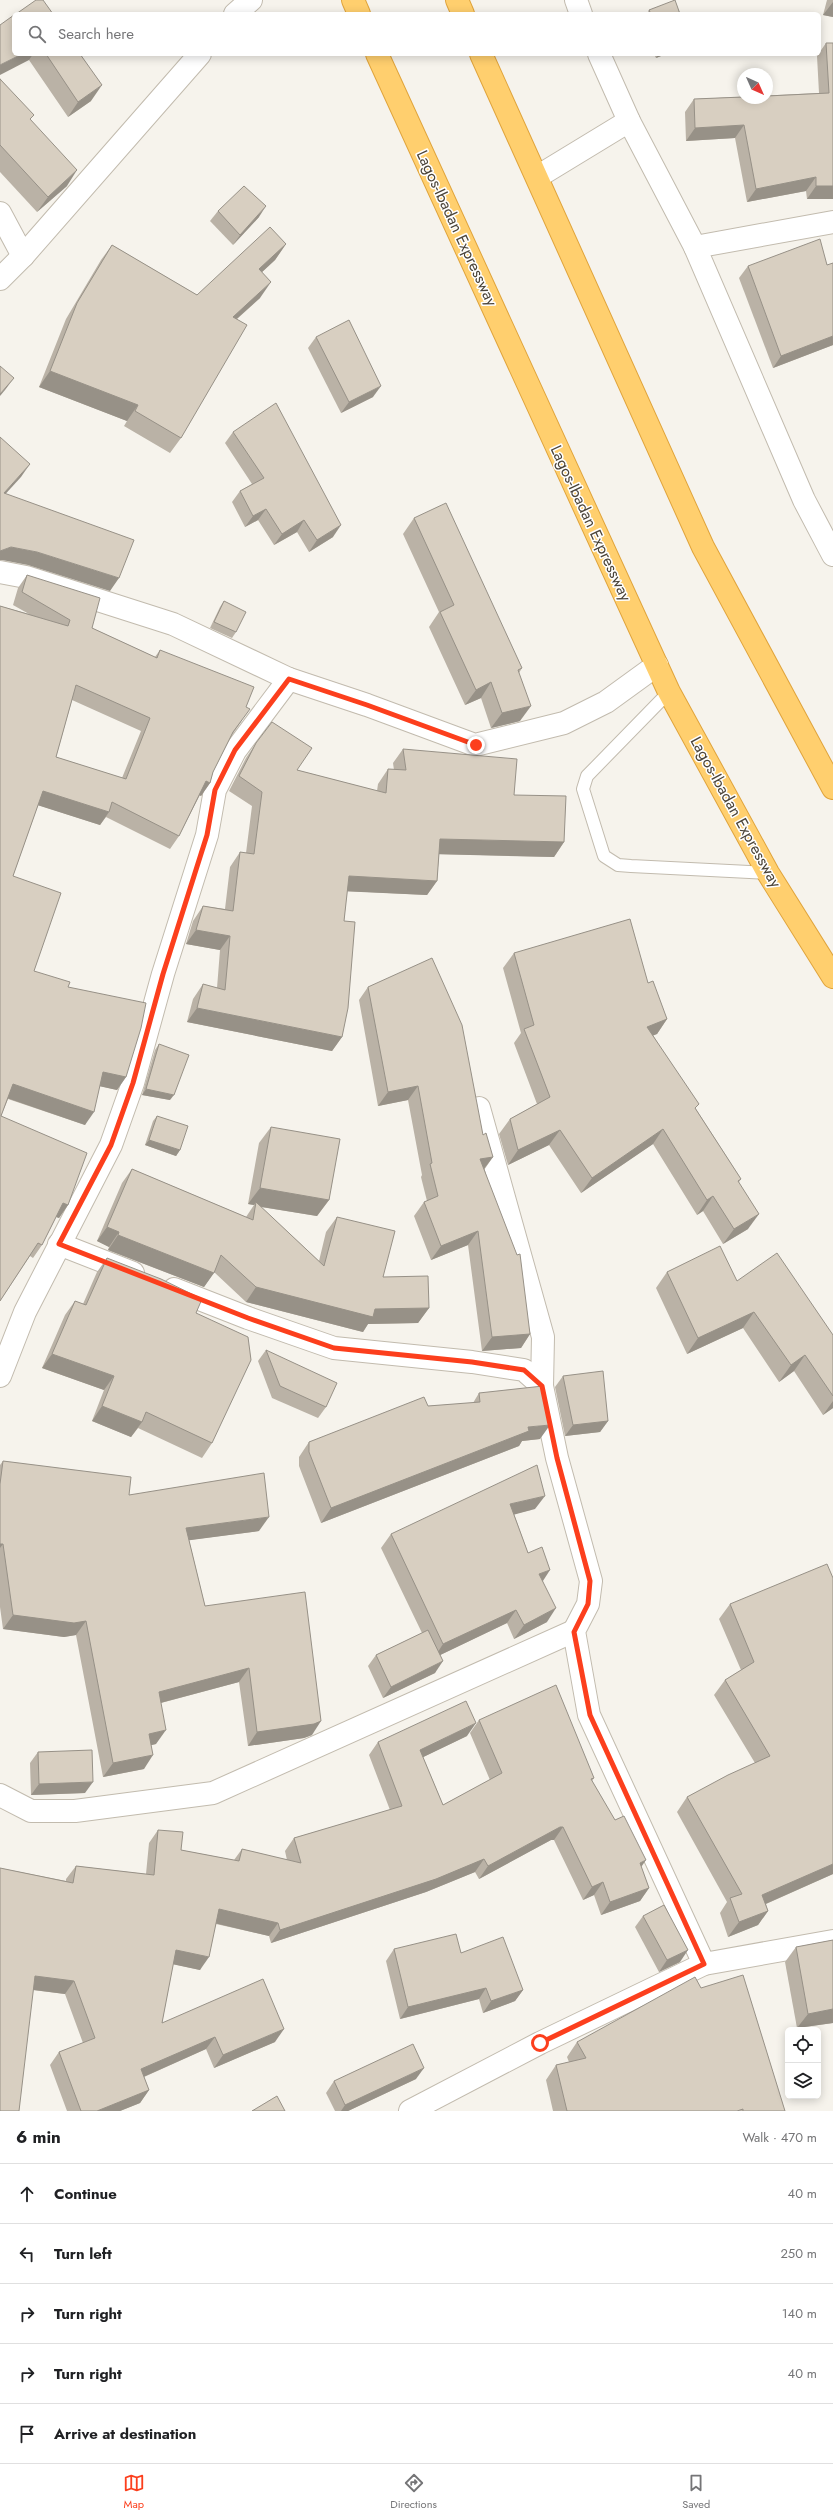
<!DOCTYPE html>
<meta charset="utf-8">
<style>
:root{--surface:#fff;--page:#f2f2f2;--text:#202124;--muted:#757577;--line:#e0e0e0;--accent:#fc3f1d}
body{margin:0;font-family:Jost,sans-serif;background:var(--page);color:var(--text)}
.controls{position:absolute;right:12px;bottom:12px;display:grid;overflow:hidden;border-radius:6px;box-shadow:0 2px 10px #0003}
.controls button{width:36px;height:36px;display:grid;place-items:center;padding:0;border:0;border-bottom:1px solid var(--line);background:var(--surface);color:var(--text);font:20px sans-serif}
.compass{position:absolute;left:737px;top:68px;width:36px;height:36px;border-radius:50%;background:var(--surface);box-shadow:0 2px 10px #0003;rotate:135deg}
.stop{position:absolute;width:12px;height:12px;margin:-9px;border:3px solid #fc3f1d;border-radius:50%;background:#fff}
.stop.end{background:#fc3f1d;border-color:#fff;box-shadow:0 1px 4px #0008}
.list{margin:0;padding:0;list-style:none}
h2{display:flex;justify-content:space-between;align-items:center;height:52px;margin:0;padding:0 16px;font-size:17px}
h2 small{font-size:13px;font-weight:400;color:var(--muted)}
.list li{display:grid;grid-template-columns:26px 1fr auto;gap:12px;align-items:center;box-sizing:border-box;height:60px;padding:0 16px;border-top:1px solid var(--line)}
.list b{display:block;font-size:15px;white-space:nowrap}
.list em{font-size:13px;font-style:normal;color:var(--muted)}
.icon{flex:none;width:22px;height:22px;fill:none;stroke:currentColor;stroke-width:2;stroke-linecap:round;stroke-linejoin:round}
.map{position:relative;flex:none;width:833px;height:2111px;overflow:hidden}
.search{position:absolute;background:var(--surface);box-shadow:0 2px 10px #0003;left:12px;right:12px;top:12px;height:44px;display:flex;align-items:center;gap:10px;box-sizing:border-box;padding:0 14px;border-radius:6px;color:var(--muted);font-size:15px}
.sheet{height:352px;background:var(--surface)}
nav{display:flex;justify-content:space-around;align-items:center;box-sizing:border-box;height:56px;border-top:1px solid var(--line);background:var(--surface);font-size:11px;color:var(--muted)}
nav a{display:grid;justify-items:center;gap:2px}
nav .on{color:var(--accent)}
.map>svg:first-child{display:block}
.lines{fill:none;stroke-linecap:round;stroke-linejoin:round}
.lane-casing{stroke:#c2bbae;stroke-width:14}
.street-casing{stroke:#c2bbae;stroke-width:24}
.highway-casing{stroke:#e0a43c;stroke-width:24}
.lane{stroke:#fff;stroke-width:12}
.street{stroke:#fff;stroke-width:22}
.highway{stroke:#ffcf6e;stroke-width:22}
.wall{fill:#bab2a6;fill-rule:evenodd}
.shaded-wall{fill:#979187}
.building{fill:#d8cfc1;stroke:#979187;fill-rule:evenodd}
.route{stroke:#fc3f1d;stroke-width:5}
.labels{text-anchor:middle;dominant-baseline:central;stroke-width:3;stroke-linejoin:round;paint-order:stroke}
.street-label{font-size:16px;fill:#4b4439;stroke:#fff}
</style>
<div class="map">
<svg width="833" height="2111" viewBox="0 0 833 2111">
<rect width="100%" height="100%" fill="#f6f3ec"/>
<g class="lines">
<defs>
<path id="lane" d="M669 692 587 776 583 789 604 856 618 865 631 866 768 873"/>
<g id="street">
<path d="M576 0 581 14"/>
<path d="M235 14 251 0"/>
<path d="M599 54 629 121 695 247 804 500 833 555"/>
<path d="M537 177 629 121"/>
<path d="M0 213 23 256"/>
<path d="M695 247 833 222"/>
<path d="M0 279 23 256 200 54"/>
<path d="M0 572 26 577 173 624 289 679 367 705 475 745 564 723 606 702 657 665"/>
<path d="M479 1108 543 1337 542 1386"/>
<path d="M59 1244 133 1273"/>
<path d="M174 1289 248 1318 334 1348 472 1362 524 1370 542 1386 557 1458 591 1581 588 1604 574 1631 589 1715 704 1964"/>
<path d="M0 1376 25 1312 111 1145 133 1083 163 974 207 835 215 790 235 751 289 679"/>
<path d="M0 1795 31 1811H75L213 1793 574 1631"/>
<path d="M410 2111 540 2043 704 1964 833 1941"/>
</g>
<g id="highway">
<path d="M353 0 359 14"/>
<path d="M457 0 463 14"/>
<path d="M377 54 669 692 768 873 833 977"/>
<path d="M481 54 703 547 833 788"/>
</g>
</defs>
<use href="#lane" class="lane-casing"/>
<use href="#street" class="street-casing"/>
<use href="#highway" class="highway-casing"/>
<use href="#lane" class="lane"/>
<use href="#street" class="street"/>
<use href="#highway" class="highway"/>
</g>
<g class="wall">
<path d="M827 0H833V17L823 15Z"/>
<path d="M649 10 680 14H647Z"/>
<path d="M826 43H833V199H807L806 191 747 202 735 138 686 141 685 112 694 99 819 93 817 56Z"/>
<path d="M14 54H80L91 101 68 117 29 60Z"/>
<path d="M654 54H666L656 58Z"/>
<path d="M0 78 30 120 67 186 37 212 0 172Z"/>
<path d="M218 211 259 217 233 245 210 221Z"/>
<path d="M286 244 275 260 262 272 260 298 237 319 181 438 170 453 124 426 127 421 39 387 66 319 101 260 112 245 197 295Z"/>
<path d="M827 265 833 345 773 368 739 278 748 266Z"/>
<path d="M316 337 373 397 341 413 308 348Z"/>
<path d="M233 432 333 537 309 552 297 532 274 545 258 520 245 527 232 502 240 491 252 484 225 443Z"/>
<path d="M414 518 522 668 519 673 520 721 491 728 481 698 465 705 429 627 439 612 403 534Z"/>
<path d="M27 575 92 628 155 657 160 650 246 707 241 722 232 735 213 772 210 783 201 796 200 795 179 836 170 849 106 817 100 825 38 805 13 876 34 971 68 987 126 1077 117 1090 100 1086 85 1125 8 1099 1 1116 68 1205 59 1218 56 1217 42 1245 33 1258 30 1256 0 1301V606L29 614 13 605 18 588ZM72 700 141 731 122 778 56 757Z"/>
<path d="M224 601 236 632 232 638 210 628 220 607Z"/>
<path d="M256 743 297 770 377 791 378 784 388 769 394 770 393 763 403 749 514 795 564 842 554 857 439 854 437 881 427 895 347 891 344 921 342 1037 332 1051 187 1022 193 999 203 984 217 988 220 950 186 944 193 921 203 906 225 909 230 867 240 852 246 853 252 806 229 791 246 758Z"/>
<path d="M514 953 648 983 667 1019 657 1034 653 1035 696 1109 741 1179 739 1182 748 1229 723 1244 703 1211 697 1215 653 1144 581 1193 549 1145 508 1165 499 1134 510 1119 537 1104 514 1043 521 1033 503 968Z"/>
<path d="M368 987 483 1135 493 1157 484 1170 530 1334 521 1348 482 1351 468 1245 431 1260 414 1216 424 1202 427 1201 421 1177 422 1175 408 1100 378 1106 359 1000Z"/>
<path d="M159 1044 170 1100 142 1095 155 1050Z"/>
<path d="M157 1116 180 1150 176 1156 145 1145 153 1121Z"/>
<path d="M271 1127 329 1200 317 1216 261 1207 319 1261 326 1232 337 1217 383 1277 429 1308 418 1323 368 1324 363 1332 246 1302 214 1272 204 1287 108 1250 109 1247 97 1241 122 1183 132 1169 246 1217 254 1205 248 1204 259 1143Z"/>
<path d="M107 1258 196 1313 212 1443 202 1458 138 1428 131 1437 92 1421 104 1390 42 1368 65 1315 75 1301 83 1304 97 1272Z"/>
<path d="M667 1272 737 1281 833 1335V1408L823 1415 794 1371 779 1382 743 1328 687 1354 656 1288Z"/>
<path d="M266 1350 326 1407 318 1418 272 1398 258 1361Z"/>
<path d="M563 1376 608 1421 600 1432 565 1436 555 1387Z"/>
<path d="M479 1393 540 1439 522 1441 519 1446 321 1523 299 1466V1457L309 1442 428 1406 473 1403Z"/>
<path d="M3 1461 129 1495 259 1531 189 1540 205 1606 312 1735 304 1738 248 1746 239 1682 161 1703 156 1744 151 1745 144 1769 103 1777 76 1635 64 1637 3 1629 0 1607V1465Z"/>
<path d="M535 1509 514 1514 528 1553 543 1581 547 1622 514 1639 507 1623 440 1655 435 1673 383 1698 368 1666 376 1655 422 1633 381 1548 391 1534Z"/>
<path d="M833 1578V1874L766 1904 768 1911 758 1925 728 1937 720 1913 727 1902 677 1812 687 1797 755 1763 714 1695 725 1680 741 1670 719 1619 730 1604Z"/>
<path d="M479 1720 594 1778 592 1781 641 1867 649 1888 640 1901 601 1915 594 1895 583 1900 554 1840H551L479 1879 475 1872 426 1892 271 1943 269 1936 216 1924 200 1970 173 1964 162 2023 275 2042 214 2068 206 2049 144 2077 149 2090 140 2103 120 2111H67L50 2065 59 2052 83 2043 65 1994 33 1990 0 1868 66 1881V1879L76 1866 146 1874 149 1843 158 1830 181 1850 234 1860 242 1849 287 1860 285 1851 294 1838 390 1810 369 1755 378 1742 467 1736 423 1757 443 1805 490 1780 470 1733Z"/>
<path d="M38 1752 85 1793 31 1795 30 1763Z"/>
<path d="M643 1916 680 1962 659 1972 635 1927Z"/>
<path d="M833 1940V2023L797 2028 785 1962 796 1947Z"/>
<path d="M394 1949 461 1953 523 1990 515 2001 483 2013 479 1999 400 2019 386 1961Z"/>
<path d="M701 1988 785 2111H553L546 2080 556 2065 569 2062 567 2057 577 2042Z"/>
<path d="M416 2079 348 2111H335L326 2093 334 2081Z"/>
</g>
<g class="shaded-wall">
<path d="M833 2V17L823 15Z"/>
<path d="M22 54H33L29 60 0 75V65Z"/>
<path d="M659 54H666L656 58Z"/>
<path d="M102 85 91 101 68 117 78 102Z"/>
<path d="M744 125 735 138 686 141 695 128Z"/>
<path d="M77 170 67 186 37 212 48 197Z"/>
<path d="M816 177 806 191 747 202 756 189Z"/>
<path d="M816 186H833V199H807Z"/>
<path d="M266 206 259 217 233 245 240 235Z"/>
<path d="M286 244 275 260 248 285 259 269Z"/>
<path d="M271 282 260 298 222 332 233 317Z"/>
<path d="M833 336V345L773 368 781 356Z"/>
<path d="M50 371 138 405 127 421 39 387Z"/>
<path d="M14 378 5 390 0 396V394Z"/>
<path d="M381 386 373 397 341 413 349 402Z"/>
<path d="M30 464 21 477 0 500 4 493Z"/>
<path d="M266 509 258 520 245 527 253 516Z"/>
<path d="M304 520 297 532 274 545 282 534Z"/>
<path d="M341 525 333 537 309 552 317 540Z"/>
<path d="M11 547 37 552 119 578 110 591 28 565 2 560H0V551Z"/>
<path d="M491 682 481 698 465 705 476 690Z"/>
<path d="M531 706 520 721 491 728 502 713Z"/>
<path d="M206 781 210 783 201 796 197 794Z"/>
<path d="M43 791 109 812 100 825 34 804Z"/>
<path d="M440 839 564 842 554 857 430 854Z"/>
<path d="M349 876 437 881 427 895 339 891Z"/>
<path d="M196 930 230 936 220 950 186 944Z"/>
<path d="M197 1008 342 1037 332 1051 187 1022Z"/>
<path d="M667 1019 657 1034 637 1042 647 1027Z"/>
<path d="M103 1072 126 1077 117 1090 94 1085Z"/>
<path d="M13 1084 94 1112 85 1125 4 1097Z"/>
<path d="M418 1086 408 1100 378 1106 388 1092Z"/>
<path d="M146 1089 174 1095 170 1100 142 1095Z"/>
<path d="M663 1129 653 1144 581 1193 592 1178Z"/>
<path d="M560 1130 549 1145 508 1165 518 1150Z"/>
<path d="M149 1140 180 1150 176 1156 145 1145Z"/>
<path d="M493 1157 483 1170 480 1159Z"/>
<path d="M260 1188 329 1200 317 1216 256 1206V1202L254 1205 248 1204Z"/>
<path d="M713 1196 703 1211 697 1215 707 1200Z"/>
<path d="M63 1203 68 1205 59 1218 54 1216Z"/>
<path d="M759 1214 748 1229 723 1244 734 1229Z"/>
<path d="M107 1227 119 1232 109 1247 97 1241Z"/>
<path d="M478 1231 468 1245 431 1260 441 1246Z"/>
<path d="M118 1235 214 1273 204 1287 108 1250Z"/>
<path d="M256 1287 375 1309 429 1308 418 1323 368 1324 363 1332 246 1302Z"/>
<path d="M754 1312 743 1328 687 1354 698 1338Z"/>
<path d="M530 1334 521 1348 482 1351 492 1337Z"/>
<path d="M52 1354 114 1376 104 1390 42 1368Z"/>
<path d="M805 1355 794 1371 779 1382 791 1365Z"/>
<path d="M833 1401V1408L823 1415Z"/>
<path d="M102 1406 142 1422 131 1437 92 1421Z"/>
<path d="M608 1421 600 1432 565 1436 573 1425Z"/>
<path d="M550 1425 540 1439 522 1441 519 1446 321 1523 331 1508 528 1427Z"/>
<path d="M545 1496 535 1509 501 1518 510 1504Z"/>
<path d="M269 1517 259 1531 176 1542 186 1528Z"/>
<path d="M0 1544H3L0 1548Z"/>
<path d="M550 1570 541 1584 539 1574Z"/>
<path d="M556 1608 547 1622 514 1639 524 1625Z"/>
<path d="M516 1610 507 1623 434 1658 443 1644Z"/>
<path d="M13 1615 86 1621 76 1635 64 1637 3 1629Z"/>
<path d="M443 1661 435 1673 383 1698 391 1687Z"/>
<path d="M249 1668 239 1682 149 1706 159 1692Z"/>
<path d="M321 1721 312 1735 304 1738 248 1746 257 1732Z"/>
<path d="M476 1723 467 1736 411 1763 420 1750Z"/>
<path d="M166 1730 156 1744 139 1748 149 1734Z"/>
<path d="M153 1755 144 1769 103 1777 113 1763Z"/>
<path d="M93 1782 85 1793 31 1795 39 1784Z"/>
<path d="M560 1827H563L554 1840H551L479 1879 488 1866Z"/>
<path d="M484 1859 475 1872 426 1892 271 1943 280 1930Z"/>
<path d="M646 1860 637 1873 640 1863Z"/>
<path d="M833 1864V1874L752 1910 762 1895Z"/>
<path d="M603 1882 594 1895 583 1900 592 1887Z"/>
<path d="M649 1888 640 1901 601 1915 610 1902Z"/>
<path d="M219 1909 278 1923 269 1936 210 1922Z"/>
<path d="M768 1911 758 1925 728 1937 739 1922Z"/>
<path d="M176 1950 209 1957 200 1970 167 1963Z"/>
<path d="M688 1950 680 1962 659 1972 667 1960Z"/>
<path d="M35 1976 74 1981 65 1994 26 1989Z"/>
<path d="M486 1988 479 1999 400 2019 408 2007Z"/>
<path d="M523 1990 515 2001 483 2013 491 2001Z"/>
<path d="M833 2009V2023L797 2028 808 2014Z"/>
<path d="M284 2029 275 2042 214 2068 223 2055Z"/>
<path d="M215 2037 206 2049 132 2082 141 2069Z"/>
<path d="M424 2068 416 2079 348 2111H341L345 2105Z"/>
<path d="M149 2090 140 2103 120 2111H97Z"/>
</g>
<g class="building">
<path d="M36 0H43L53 14H16Z"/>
<path d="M675 0 680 14H651L649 10Z"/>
<path d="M14 15V54H22L0 65V25Z"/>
<path d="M826 43H833V186H816V177L756 189 744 125 695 128 694 99 743 97V98H767V96L829 93Z"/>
<path d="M46 54H80L102 85 78 102Z"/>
<path d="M0 79 34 115 30 119 77 170 48 197 0 145Z"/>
<path d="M244 186 266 206 240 235 218 211Z"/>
<path d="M270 227 286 244 259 269 271 282 233 317 247 325 181 438 135 411 138 405 50 371 77 303 112 245 197 295Z"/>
<path d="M820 239 827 265 833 263V336L781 356 748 266Z"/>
<path d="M349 320 381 386 349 402 316 337Z"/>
<path d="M0 366 14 378 0 394Z"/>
<path d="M276 403 341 525 317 540 304 520 282 534 266 509 253 516 240 491 264 478 233 432Z"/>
<path d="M0 437 30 464 4 493 134 540 119 578 37 552 11 547 0 551Z"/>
<path d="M446 503 522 668 518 670 531 706 502 713 491 682 476 690 440 612 454 605 414 518Z"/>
<path d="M27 575 100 598 92 628 157 658 160 650 254 687 246 707 250 709 233 732 213 772 210 783 206 781 179 836 112 802 109 812 43 791 13 876 61 893 34 971 70 982 68 987 146 1003 141 1028 126 1077 103 1072 94 1112 13 1084 1 1116 87 1153 68 1205 63 1203 42 1245 38 1243 0 1301V606L68 626 70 620 22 592ZM76 685 150 718 126 779 56 757Z"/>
<path d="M224 601 246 612 236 632 214 622Z"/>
<path d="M272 722 312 748 297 770 386 793 388 769 406 770 403 749 517 759 514 795 566 796 564 842 440 839 437 881 349 876 344 921 355 922 348 1008 342 1037 197 1008 203 984 225 990 230 936 196 930 203 906 233 911 240 852 254 854 262 792 239 776 256 743Z"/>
<path d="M630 919 648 983 653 981 667 1019 647 1027 699 1104 695 1108 741 1179 738 1181 759 1214 734 1229 713 1196 707 1200 663 1129 592 1178 560 1130 518 1150 510 1119 550 1097 524 1029 534 1025 514 953Z"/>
<path d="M432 958 462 1025 483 1135 486 1133 493 1157 480 1159 517 1255 520 1254 530 1334 492 1337 478 1231 441 1246 424 1202 438 1196 430 1164 432 1163 418 1086 388 1092 368 987Z"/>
<path d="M159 1044 189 1055 174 1095 146 1089Z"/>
<path d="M157 1116 188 1126 180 1150 149 1140Z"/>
<path d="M271 1127 340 1139 329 1200 260 1188Z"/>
<path d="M132 1169 253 1220 256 1202 324 1266 337 1217 395 1231 383 1277 428 1276 429 1308 375 1309 373 1317 256 1287 221 1255 214 1273 118 1235 119 1232 107 1227Z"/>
<path d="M720 1246 737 1281 777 1253 833 1335V1396L805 1355 791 1365 754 1312 698 1338 667 1272Z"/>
<path d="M107 1258 161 1279 202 1299 196 1313 248 1337 251 1360 212 1443 146 1412 142 1422 102 1406 114 1376 52 1354 75 1301 86 1305Z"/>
<path d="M266 1350 337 1383 326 1407 280 1386Z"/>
<path d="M603 1371 608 1421 573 1425 563 1376Z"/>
<path d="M543 1386 550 1425 528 1427 529 1431 331 1508 309 1452V1442L424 1397 428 1406 480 1402 479 1393Z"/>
<path d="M3 1461 131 1477 129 1495 264 1473 269 1517 186 1528 205 1606 305 1592 321 1721 314 1724 257 1732 249 1668 159 1692 166 1730 149 1734 153 1755 113 1763 86 1621 74 1623 13 1615 3 1544H0V1484Z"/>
<path d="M537 1465 545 1496 510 1504 528 1553 542 1547 550 1570 539 1574 556 1608 524 1625 516 1610 443 1644 391 1534Z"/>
<path d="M827 1564 833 1578V1864L762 1895 768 1911 739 1922 730 1898 742 1894 687 1797 728 1775 770 1756 725 1680 754 1662 730 1604Z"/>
<path d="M428 1630 443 1661 391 1687 376 1655Z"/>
<path d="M556 1685 594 1778 591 1779 615 1820 624 1816 646 1860 640 1863 649 1888 610 1902 603 1882 592 1887 563 1827H560L488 1866 484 1859 436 1879 280 1930 278 1923 219 1909 209 1957 176 1950 162 2023 263 1979 284 2029 223 2055 215 2037 141 2069 149 2090 97 2111H81L59 2052 95 2038 74 1981 35 1976 19 2111H0V1868L73 1883 76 1866 154 1875 158 1830 183 1832 181 1850 239 1861 242 1849 301 1863 294 1838 402 1806 378 1742 466 1701 476 1723 420 1750 443 1805 502 1773 479 1720Z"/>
<path d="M92 1750 93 1782 39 1784 38 1752Z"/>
<path d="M664 1905 688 1950 667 1960 643 1916Z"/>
<path d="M456 1934 461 1953 503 1937 523 1990 491 2001 486 1988 408 2007 394 1949Z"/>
<path d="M833 1940V2009L808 2014 796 1947Z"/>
<path d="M743 1975 785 2111H743V2109L737 2111H567L556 2065 586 2058 577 2042 695 1977 701 1988Z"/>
<path d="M413 2044 424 2068 345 2105 334 2081Z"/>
<path d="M277 2096 285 2111H252Z"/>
</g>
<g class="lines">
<path class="route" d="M476 745 367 705 289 679 235 750 215 790 207 835 163 974 133 1083 111 1145 59 1244 248 1318 334 1348 472 1362 524 1370 542 1386 557 1458 590 1581 588 1604 574 1632 590 1715 704 1964 540 2043"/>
</g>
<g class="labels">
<g class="street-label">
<text transform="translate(457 228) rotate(65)">Lagos-Ibadan Expressway</text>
<text transform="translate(591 523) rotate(65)">Lagos-Ibadan Expressway</text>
<text transform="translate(736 812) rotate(61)">Lagos-Ibadan Expressway</text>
</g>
</g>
</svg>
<div class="controls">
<button><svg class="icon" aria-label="locate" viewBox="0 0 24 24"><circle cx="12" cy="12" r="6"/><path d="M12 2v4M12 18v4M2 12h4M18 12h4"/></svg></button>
<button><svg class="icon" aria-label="layers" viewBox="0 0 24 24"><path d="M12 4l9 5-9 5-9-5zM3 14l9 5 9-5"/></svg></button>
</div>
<svg class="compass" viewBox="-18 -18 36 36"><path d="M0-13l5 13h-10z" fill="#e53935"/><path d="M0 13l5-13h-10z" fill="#757577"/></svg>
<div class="stop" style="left:540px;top:2043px"></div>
<div class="stop end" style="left:476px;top:745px"></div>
<div class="search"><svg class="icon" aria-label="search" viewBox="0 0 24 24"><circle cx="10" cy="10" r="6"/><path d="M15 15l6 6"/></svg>Search here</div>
</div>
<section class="sheet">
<h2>6 min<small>Walk · 470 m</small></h2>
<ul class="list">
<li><svg class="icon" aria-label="ahead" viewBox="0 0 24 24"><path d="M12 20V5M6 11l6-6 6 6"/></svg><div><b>Continue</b></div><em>40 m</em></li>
<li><svg class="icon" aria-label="left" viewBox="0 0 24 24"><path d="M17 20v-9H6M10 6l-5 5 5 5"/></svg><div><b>Turn left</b></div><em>250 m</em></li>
<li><svg class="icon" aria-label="right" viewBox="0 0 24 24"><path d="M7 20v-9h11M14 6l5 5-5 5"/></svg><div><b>Turn right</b></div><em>140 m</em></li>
<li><svg class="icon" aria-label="right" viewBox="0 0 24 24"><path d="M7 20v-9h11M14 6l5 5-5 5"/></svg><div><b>Turn right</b></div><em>40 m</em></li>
<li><svg class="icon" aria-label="arrive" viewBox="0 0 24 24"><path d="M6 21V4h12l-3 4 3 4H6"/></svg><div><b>Arrive at destination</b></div></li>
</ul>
</section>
<nav>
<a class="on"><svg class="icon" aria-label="map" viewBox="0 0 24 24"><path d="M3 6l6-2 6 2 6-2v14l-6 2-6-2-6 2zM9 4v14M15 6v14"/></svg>Map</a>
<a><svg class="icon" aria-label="directions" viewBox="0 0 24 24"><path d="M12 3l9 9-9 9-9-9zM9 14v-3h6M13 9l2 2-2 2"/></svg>Directions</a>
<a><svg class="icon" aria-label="saved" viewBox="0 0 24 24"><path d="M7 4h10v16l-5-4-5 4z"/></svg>Saved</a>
</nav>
